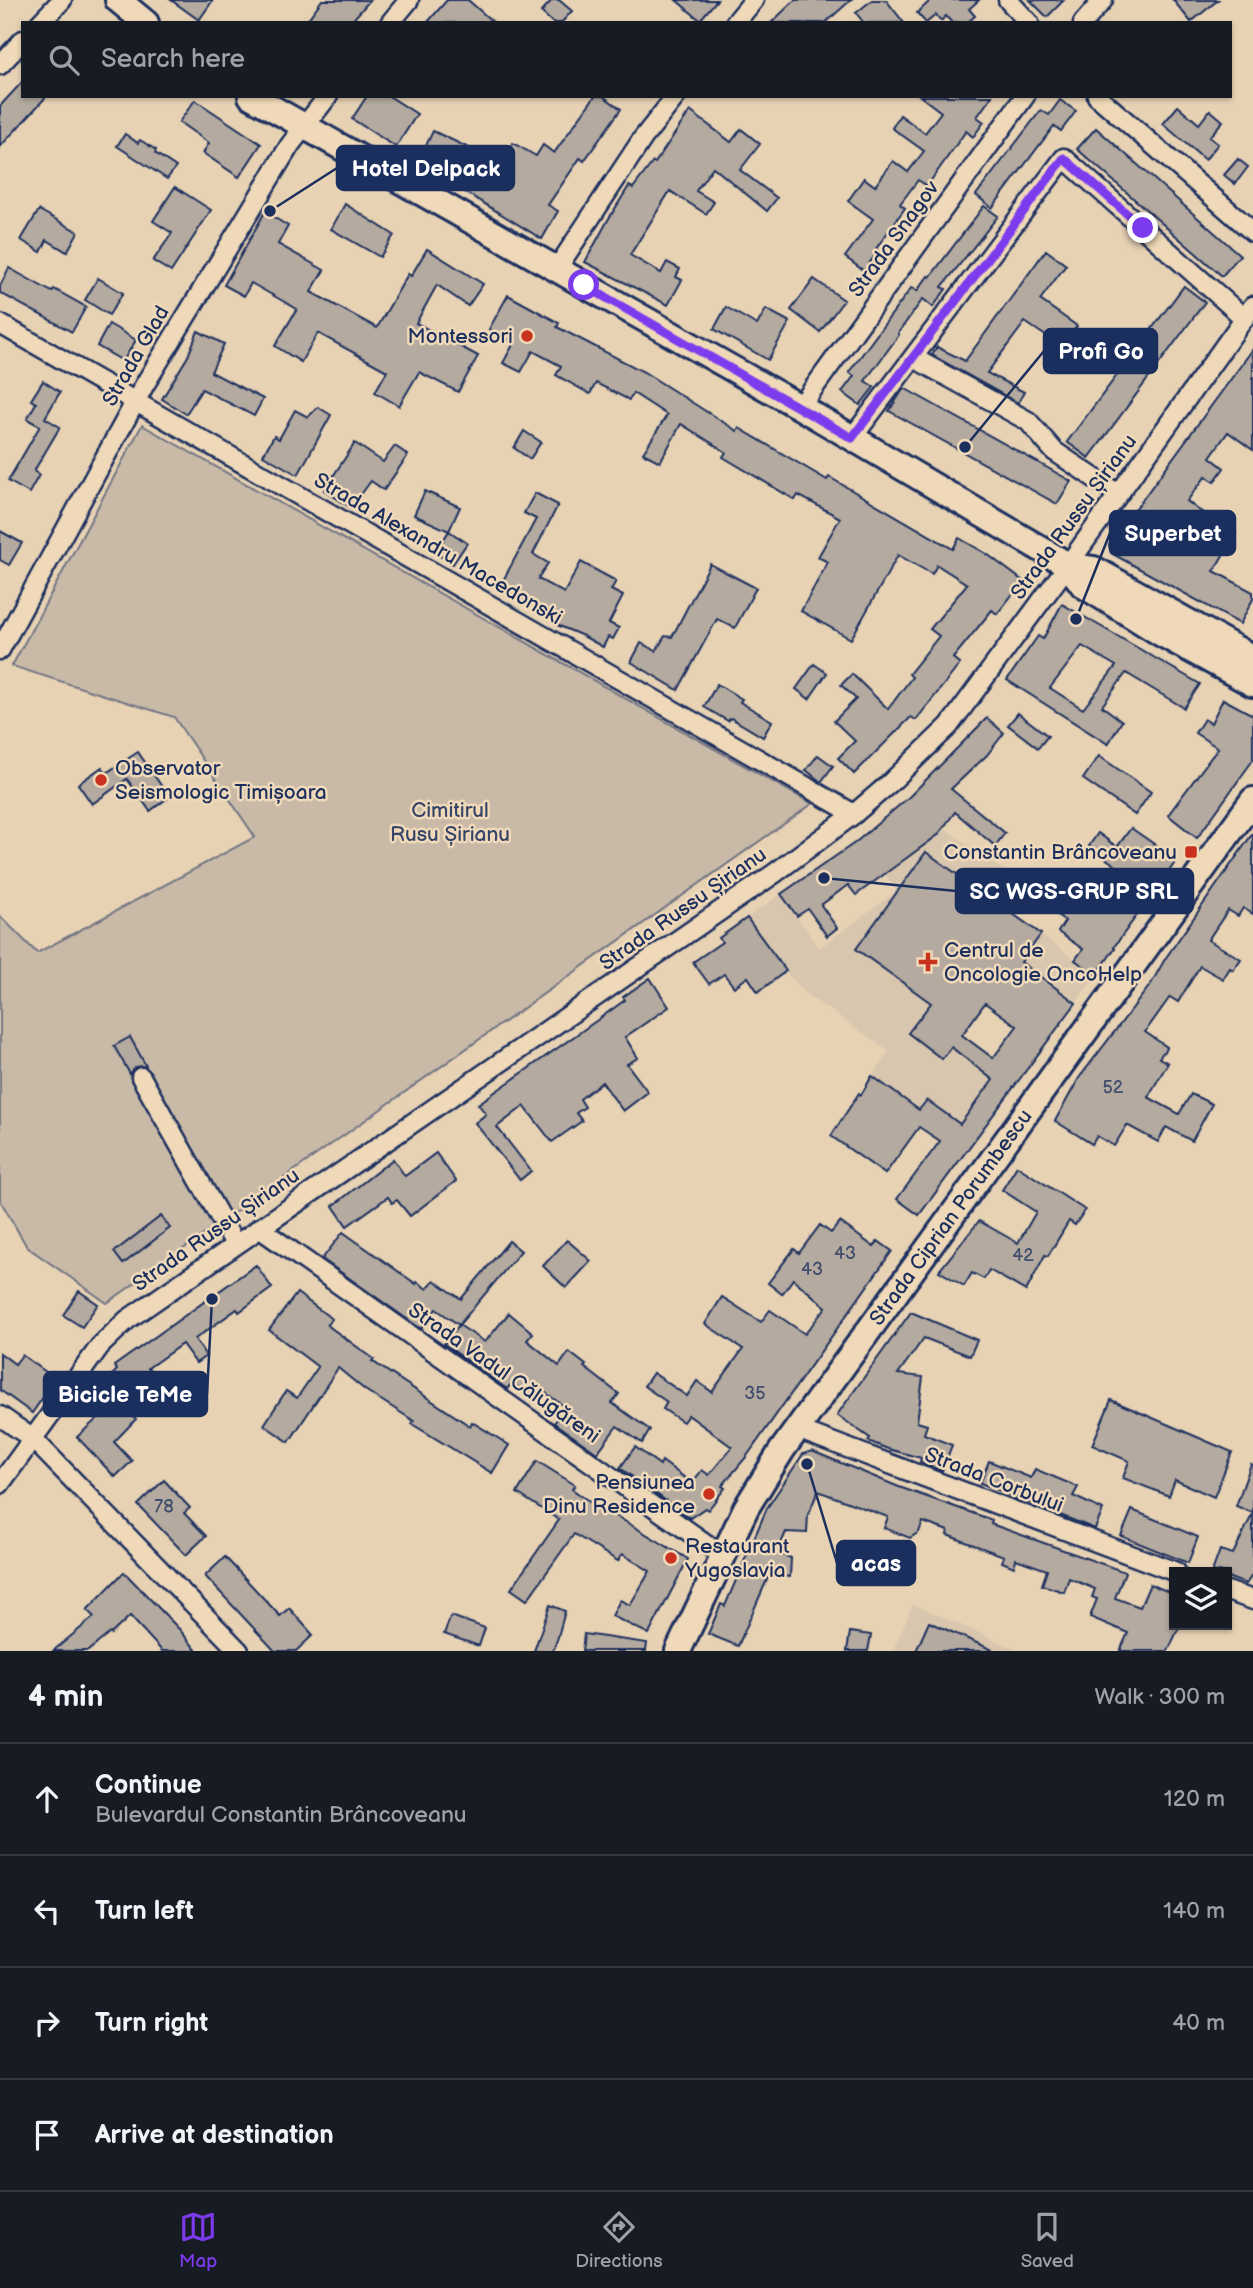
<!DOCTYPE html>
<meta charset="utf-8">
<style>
:root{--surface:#171b24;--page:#20242c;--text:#f1f3f6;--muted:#9ea1a6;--line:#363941;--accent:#7c3aed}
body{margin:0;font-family:"Balsamiq Sans",sans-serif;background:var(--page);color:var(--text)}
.controls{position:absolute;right:21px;bottom:21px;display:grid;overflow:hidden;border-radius:0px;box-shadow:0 2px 5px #0004}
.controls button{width:63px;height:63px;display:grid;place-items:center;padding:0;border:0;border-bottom:2px solid var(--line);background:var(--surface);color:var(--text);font:35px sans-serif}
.stop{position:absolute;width:21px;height:21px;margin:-16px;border:5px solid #7c3aed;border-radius:50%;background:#fff}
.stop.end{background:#7c3aed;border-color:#fff;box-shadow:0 2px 7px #0008}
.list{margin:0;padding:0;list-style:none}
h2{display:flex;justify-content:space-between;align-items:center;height:91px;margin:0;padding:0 28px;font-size:30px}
h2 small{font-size:23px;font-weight:400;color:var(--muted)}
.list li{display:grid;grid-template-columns:46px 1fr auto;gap:21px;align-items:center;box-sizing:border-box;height:112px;padding:0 28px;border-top:2px solid var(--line)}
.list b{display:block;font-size:26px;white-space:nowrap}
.list p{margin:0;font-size:23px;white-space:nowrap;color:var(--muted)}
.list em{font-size:23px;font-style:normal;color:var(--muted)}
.icon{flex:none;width:38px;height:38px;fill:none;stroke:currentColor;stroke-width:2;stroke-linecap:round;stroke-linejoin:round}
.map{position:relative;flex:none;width:1253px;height:1651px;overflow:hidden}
.search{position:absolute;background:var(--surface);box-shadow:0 2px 5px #0004;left:21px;right:21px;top:21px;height:77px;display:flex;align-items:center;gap:18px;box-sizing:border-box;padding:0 24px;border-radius:0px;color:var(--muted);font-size:26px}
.sheet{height:539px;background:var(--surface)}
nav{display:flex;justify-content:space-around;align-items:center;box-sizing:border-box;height:98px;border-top:2px solid var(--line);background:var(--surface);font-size:19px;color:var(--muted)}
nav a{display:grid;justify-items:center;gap:4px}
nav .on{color:var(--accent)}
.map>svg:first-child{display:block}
.built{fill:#d8c6ae}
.green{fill:#c9baa8;stroke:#727483;stroke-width:2}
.building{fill:#b4aa9f;stroke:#1b2f5e;stroke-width:2;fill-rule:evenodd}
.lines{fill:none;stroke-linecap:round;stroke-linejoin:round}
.street-casing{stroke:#1b2f5e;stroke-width:23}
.secondary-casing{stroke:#1b2f5e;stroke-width:30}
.street{stroke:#efd9b8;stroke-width:18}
.secondary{stroke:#efd9b8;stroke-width:24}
.route{stroke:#7c3aed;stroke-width:9}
.poi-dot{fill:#c8321e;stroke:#efd9b8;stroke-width:2.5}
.labels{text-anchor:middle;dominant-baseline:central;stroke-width:5;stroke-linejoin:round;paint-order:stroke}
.number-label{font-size:18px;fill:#414e6e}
.street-label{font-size:21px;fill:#1b2f5e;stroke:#efd9b8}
.poi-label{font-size:21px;fill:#1b2f5e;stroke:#efd9b8;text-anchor:end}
.park-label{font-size:21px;fill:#354469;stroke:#efd9b8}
.leader{fill:none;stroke:#1b2f5e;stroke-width:2.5}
.callout-dot{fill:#1b2f5e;stroke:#efd9b8;stroke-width:2.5}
.callout{fill:#1b2f5e;stroke:#1b2f5e;stroke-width:2.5}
.callout-label{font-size:23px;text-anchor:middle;font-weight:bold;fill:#fff}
</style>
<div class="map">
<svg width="1253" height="1651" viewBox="0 0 1253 1651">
<rect width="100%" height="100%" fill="#e7d2b4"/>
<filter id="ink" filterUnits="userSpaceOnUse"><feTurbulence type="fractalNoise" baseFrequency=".0143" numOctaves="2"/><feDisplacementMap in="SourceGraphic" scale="14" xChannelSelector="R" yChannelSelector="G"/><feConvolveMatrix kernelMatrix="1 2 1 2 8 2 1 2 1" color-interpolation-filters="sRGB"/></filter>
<g filter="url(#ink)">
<g class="built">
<path d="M909 797 929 817 1018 881 1001 905 1096 975 1053 1033 958 963 927 1008 942 1059 951 1047 993 1080 961 1124 927 1100 919 1110 872 1076 889 1051 806 994 790 977 747 918 781 894 819 948 897 891 858 840Z"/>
<path d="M913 1604 1020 1651H893Z"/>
</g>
<path class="green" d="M142 425 812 804 107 1303 27 1247 0 1200V916L37 953 255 837 174 717 12 666Z"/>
<g class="building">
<path d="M171 0H213L199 20Z"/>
<path d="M322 0H370L350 23H305Z"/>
<path d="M447 0H468L494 23H427Z"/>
<path d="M552 0H559L572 11 561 23H553L541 12Z"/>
<path d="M676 0H717L700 20Z"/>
<path d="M795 0H851L825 23H771Z"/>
<path d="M872 0H886L904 23H864L856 13Z"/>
<path d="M931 0H979L969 9 975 16 967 23H952L946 16 941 21 936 15 926 23 917 13Z"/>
<path d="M1030 0H1064L1047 17Z"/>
<path d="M1173 0H1218L1191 22Z"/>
<path d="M23 81V96H47L0 147V106Z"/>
<path d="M367 96H389L417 114 396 147 352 119Z"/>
<path d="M595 96H603L621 109 584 161 580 158 548 205 558 211 542 239 465 192 480 167 494 175 513 143 536 156 543 145 554 153Z"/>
<path d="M920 96H992L977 117 984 122 973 137 966 131 927 186 918 180 900 204 905 208 876 249 878 251 864 271 845 257 873 219 848 201 864 178 875 186 893 161 908 172 924 151 892 128 900 115 925 133 941 112Z"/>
<path d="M195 100 261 144 239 177 203 153 209 143 179 122Z"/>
<path d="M1060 100 1076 111 1061 131 1054 126 992 208 976 195 1041 110 1049 115Z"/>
<path d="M1178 106 1199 124 1210 110 1223 121 1209 137 1218 144 1205 160 1163 124Z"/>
<path d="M690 111 731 142 741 129 760 144 740 170 777 198 767 211 713 167 696 191 714 202 706 214 670 191 630 255 661 273 667 262 680 269 676 277 682 280 668 305 585 262 608 220 629 186 633 188 653 162 655 163Z"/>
<path d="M1096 128 1240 255 1222 276 1077 149Z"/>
<path d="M433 131 473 150 465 164 451 155 444 170 420 158Z"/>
<path d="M125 134 138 143 140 140 156 150 155 153 176 167 167 179 117 146Z"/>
<path d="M1238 159 1248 167 1235 184 1224 175Z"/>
<path d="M175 187 211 210 171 272 153 261 172 233 153 221Z"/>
<path d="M345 204 394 235 380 257 331 229Z"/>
<path d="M984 206 998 216 942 287 946 289 933 307 923 299 898 333 899 335 865 381 874 387 860 405 842 392 854 376 849 372 912 287 917 291 928 276 930 277Z"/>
<path d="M39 210 78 232 67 252 47 240 41 252 21 240Z"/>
<path d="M265 212 288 226 278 244 324 270 311 292 377 328 408 274 411 276 427 249 483 284 468 306 437 285 416 323 478 356 458 392 419 372 399 406 375 392 387 371 318 333 301 362 275 346 297 309 251 283 244 296 224 285Z"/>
<path d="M1046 250 1066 265 1040 300 1077 326 1062 347 1025 322 987 373 1024 392 1018 403 932 355 937 347 965 361Z"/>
<path d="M9 268 52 292 54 289 86 307 72 332 0 293V286Z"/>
<path d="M98 278 123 293 109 315 85 300Z"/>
<path d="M814 279 844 300 820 332 791 310Z"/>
<path d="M1184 286 1205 302 1089 458 1067 442Z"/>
<path d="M508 295 559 323 557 327 644 372 737 431 739 428 827 480 829 477 953 549 959 538 987 554 1023 581 997 614 992 610 953 658 960 664 916 720 911 717 854 774 838 758 855 741 834 721 856 699 841 685 852 674 888 709 912 677 909 674 939 636 930 629 967 584 937 565 932 574 898 555 851 639 801 611 828 562 818 557 840 518 798 495 795 500 723 457 726 452 681 424 660 462 643 453 667 415 633 393 629 400 596 383 590 394 556 375 561 366 533 351 521 372 503 363 514 343 489 329Z"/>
<path d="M726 307 757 325 766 309 790 322 768 360 714 329Z"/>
<path d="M109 324 136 340 123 361 97 346Z"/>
<path d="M198 331 224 344 211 372 263 399 254 416 202 389 186 414 162 399 188 356Z"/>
<path d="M1253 349V450L1228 432 1210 457 1224 468 1214 482 1206 476 1187 501 1197 509 1236 532 1214 571 1253 592V599L1240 624 1111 553 1109 545Z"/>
<path d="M43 381 60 392 45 418 60 427 34 471 39 475 29 493 8 481 40 426 27 419 36 403 31 400Z"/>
<path d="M904 388 1071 481 1057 504 889 411Z"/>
<path d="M318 407 331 415 298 475 263 455 274 436 279 439 295 410 308 417Z"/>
<path d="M524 431 541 442 530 459 514 448Z"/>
<path d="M355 443 383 462 395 446 408 455 384 490 371 481 351 508 324 490Z"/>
<path d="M425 491 460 507 449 531 414 515Z"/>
<path d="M535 493 558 505 533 554 548 563 538 579 564 593 581 562 616 581 611 590 623 596 609 623 619 628 613 639 608 637 603 647 583 636 557 625 559 621 499 588 536 519 524 513Z"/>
<path d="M0 531 22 543 9 565 0 560Z"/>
<path d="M449 531 467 543 453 564 435 553Z"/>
<path d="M710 564 756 588 735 628 717 619 678 690 631 662 641 643 656 651 665 636 672 637Z"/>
<path d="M1062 604 1200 684 1184 708 1126 673 1102 706 1122 721 1108 744 1007 680 1038 636 1043 639ZM1082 646 1116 666 1083 709 1050 688Z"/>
<path d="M814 664 827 673 809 699 796 689Z"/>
<path d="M717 684 742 699 740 702 772 721 763 737 731 718 728 721 704 707Z"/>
<path d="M1223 699 1253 715V760L1197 838 1168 815 1218 748 1195 733 1204 719 1211 723Z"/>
<path d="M1018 713 1048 736 1038 748 1008 725Z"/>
<path d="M987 718 1004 733 987 755 951 789 1005 833 995 846 955 812 938 835 856 895 848 885 821 905 837 928 827 936 808 909 797 916 781 894 856 842 909 797Z"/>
<path d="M138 752 169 797 150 811 127 779 92 804 78 784 102 767 106 773Z"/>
<path d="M818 755 833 766 821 782 806 770Z"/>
<path d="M1099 756 1151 792 1135 815 1083 779Z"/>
<path d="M1131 828 1177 860 1114 947 1115 948 1096 975 1075 960 1083 949 1058 932 1065 921 1037 899 1047 887 1055 893 1068 875 1102 899 1108 891 1116 898 1131 877 1089 846 1098 833 1117 847Z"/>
<path d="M1253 833V914L1243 908 1238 916 1228 910 1208 940 1241 959 1233 970 1230 968 1223 979 1200 966 1178 1002 1170 997 1145 1032 1167 1047 1159 1058 1168 1063 1148 1097 1179 1114 1191 1094 1212 1104 1192 1141 1166 1127 1158 1142 1127 1125 1114 1146 1097 1136 1092 1144 1055 1121 1079 1078 1151 984 1165 959Z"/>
<path d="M926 852 1041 934 1021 962 1076 1003 919 1215 897 1199 940 1141 919 1127 885 1174 831 1136 859 1093 861 1095 872 1076 919 1110 927 1100 960 1124 993 1080 951 1047 942 1059 908 1033 931 1003 856 949ZM985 1003 1017 1026 993 1058 962 1035Z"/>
<path d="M747 918 786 971 758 992 748 977 734 987 724 974 709 984 693 962 722 942 719 938Z"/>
<path d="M650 978 669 1007 625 1037 638 1058 627 1064 648 1092 623 1111 602 1082 580 1099 585 1107 576 1113 582 1121 552 1142 524 1106 497 1127 531 1171 520 1180 475 1123 486 1114 478 1104 596 1021 625 1000 623 997Z"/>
<path d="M130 1037 146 1066 136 1067 130 1074 114 1046Z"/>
<path d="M436 1153 456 1181 410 1216 397 1200 392 1203 388 1197 347 1226 333 1206 393 1159 405 1176Z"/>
<path d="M1017 1166 1085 1210 1075 1225 1069 1221 1048 1256 1045 1255 1026 1291 989 1270 984 1279 972 1273 964 1286 939 1271 979 1221 1018 1243 1036 1212 1002 1190Z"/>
<path d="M161 1216 170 1228 123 1264 114 1252Z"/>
<path d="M840 1222 874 1247 878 1241 892 1251 747 1456 722 1486 725 1488 708 1510 705 1508 690 1518 620 1468 635 1447 660 1465 662 1461 692 1483 702 1470 709 1475 732 1447 688 1415 683 1422 663 1409 667 1402 644 1386 653 1373 687 1396 697 1381 712 1392 743 1349 705 1324 722 1297 761 1322 770 1310 805 1334 826 1307 793 1279 782 1294 768 1283 794 1249 799 1253 820 1225 831 1233Z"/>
<path d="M343 1232 416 1284 417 1282 427 1289 434 1280 461 1299 509 1241 521 1251 459 1325 436 1309 421 1329 322 1259Z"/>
<path d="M567 1240 591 1261 566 1288 543 1266Z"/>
<path d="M256 1265 272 1288 239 1312 237 1309 195 1339 206 1356 196 1363 182 1344 148 1368 158 1382 146 1389 137 1375 111 1394 136 1419 114 1442 132 1461 115 1477 77 1437 108 1409 100 1401 89 1409 84 1404 117 1370 114 1366Z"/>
<path d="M79 1291 98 1304 82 1327 63 1315Z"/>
<path d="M297 1293 332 1319 327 1325 374 1359 372 1361 470 1426 472 1422 509 1445 492 1473 412 1424 414 1421 365 1390 338 1368 289 1442 264 1425 286 1391 297 1398 318 1367 269 1330Z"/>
<path d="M911 1312 977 1340 970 1356 924 1338 898 1374 923 1377 917 1422 927 1425 924 1434 952 1445 942 1471 920 1462 921 1458 888 1449 868 1441 870 1438 837 1415Z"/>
<path d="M509 1313 533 1333 527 1340 559 1366 569 1352 586 1365 584 1367 619 1394 612 1403 650 1430 642 1443 617 1426 597 1453 554 1423 566 1408 536 1386 529 1395 512 1383 507 1389 444 1344 459 1325 485 1342Z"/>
<path d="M0 1353 15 1364 22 1355 56 1379 32 1413 0 1390Z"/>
<path d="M1111 1400 1232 1452 1214 1497 1175 1480 1169 1496 1123 1478 1129 1461 1092 1445Z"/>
<path d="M812 1451 899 1487 992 1520 991 1524 1125 1572 1115 1598 1140 1607 1150 1584 1174 1594V1625H1180L1168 1651H1120L1128 1633 1090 1617 1097 1599 1092 1597 1095 1589 1069 1578 1064 1592 1042 1585 1047 1570 1016 1559 1014 1567 1002 1562 1004 1556 947 1535 948 1531 923 1522 919 1532 910 1538 884 1528 888 1517 818 1491 808 1515 807 1533 786 1532 777 1553 791 1558 790 1577 769 1575 738 1646 708 1634 721 1604 725 1606 767 1508 803 1454Z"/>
<path d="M537 1461 575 1485 572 1489 609 1516 611 1513 688 1559 649 1634 612 1616 620 1600 630 1605 650 1571 622 1554 618 1561 574 1534 527 1600 511 1589 559 1520 517 1493Z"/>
<path d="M989 1461 1031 1478 1035 1469 1078 1487 1073 1496 1103 1510 1095 1529 980 1483Z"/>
<path d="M1251 1464 1253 1465V1574L1246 1584 1227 1577V1572H1212L1220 1550 1233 1554 1253 1513 1236 1506Z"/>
<path d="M164 1480 190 1508 184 1513 206 1536 186 1555 138 1505Z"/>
<path d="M1132 1510 1198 1537 1188 1563 1121 1536Z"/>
<path d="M225 1557 280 1616 289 1608 313 1635 296 1651H275L205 1576Z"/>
<path d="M124 1572 180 1630 197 1651H162L130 1616 111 1634 110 1633 88 1651H53L94 1617 87 1610Z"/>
<path d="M550 1605 565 1611 558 1637 553 1651H534Z"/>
<path d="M451 1616 485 1628 479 1646 444 1634Z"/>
<path d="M929 1622 995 1651H916Z"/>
<path d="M850 1632 871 1635 868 1651H847Z"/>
<path d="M584 1634 647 1643 646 1651H582Z"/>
</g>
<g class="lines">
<defs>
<g id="street">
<path d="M1008 0 1029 23"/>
<path d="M40 23 62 0"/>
<path d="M390 23 409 0"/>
<path d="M735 23 754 0"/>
<path d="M1083 23 1103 0"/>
<path d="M0 65 23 40"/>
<path d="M1097 96 1253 232"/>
<path d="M556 270 643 138 676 96"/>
<path d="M0 324 854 814"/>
<path d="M914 358 1028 421 1054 451 1118 494"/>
<path d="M800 407 1025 96"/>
<path d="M852 438 1064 158 1244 318"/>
<path d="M0 650 145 384 290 145 328 96"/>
<path d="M141 1077 235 1244"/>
<path d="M259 1228 722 1555"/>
<path d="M0 1416 33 1439 239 1651"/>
<path d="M797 1429 1176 1572"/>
<path d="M0 1484 100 1346 127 1320 775 873 854 814 890 783 949 726 1068 565 1253 306"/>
<path d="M1227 1591 1253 1600"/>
</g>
<g id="secondary">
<path d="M118 0 146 23"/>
<path d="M251 96 800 407 1068 565 1094 569 1253 658"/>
<path d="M1068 565 1083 585 1160 633 1253 684"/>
<path id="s1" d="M678 1651 746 1508 782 1450 1253 800"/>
</g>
</defs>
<use href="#street" class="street-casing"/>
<use href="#secondary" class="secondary-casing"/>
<use href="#street" class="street"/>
<use href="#secondary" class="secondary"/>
</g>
</g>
<g class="lines" filter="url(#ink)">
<path class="route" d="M584 285 852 438 1064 158 1143 228"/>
</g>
<g class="poi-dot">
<circle cx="527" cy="336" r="7"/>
<circle cx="101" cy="780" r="7"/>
<rect x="1184" y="845" width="14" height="14" rx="3.5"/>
<path d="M924.5 951.5h7v7h7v7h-7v7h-7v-7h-7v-7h7z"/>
<circle cx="709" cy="1494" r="7"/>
<circle cx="671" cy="1558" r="7"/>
</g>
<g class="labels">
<g class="number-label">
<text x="1113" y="1087">52</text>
<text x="845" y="1253">43</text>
<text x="1023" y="1255">42</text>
<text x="812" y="1269">43</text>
<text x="755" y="1393">35</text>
<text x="164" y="1506">78</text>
</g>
<g class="street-label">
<text transform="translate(894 239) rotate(-54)">Strada Snagov</text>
<text transform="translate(136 356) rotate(-60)">Strada Glad</text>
<text transform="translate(1074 517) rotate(-54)">Strada Russu Șirianu</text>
<text transform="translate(438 549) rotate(30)">Strada Alexandru Macedonski</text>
<text transform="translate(683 909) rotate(-35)">Strada Russu Șirianu</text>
<text stroke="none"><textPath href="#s1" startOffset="514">Strada Ciprian Porumbescu</textPath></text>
<text transform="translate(216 1230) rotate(-35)">Strada Russu Șirianu</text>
<text transform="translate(504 1373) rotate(35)">Strada Vadul Călugăreni</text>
<text transform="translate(994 1480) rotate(21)">Strada Corbului</text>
</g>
<g class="poi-label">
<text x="513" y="336">Montessori</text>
<text x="115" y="768" text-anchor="start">Observator<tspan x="115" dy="24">Seismologic Timișoara</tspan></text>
<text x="1177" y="852">Constantin Brâncoveanu</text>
<text x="944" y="950" text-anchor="start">Centrul de<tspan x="944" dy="24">Oncologie OncoHelp</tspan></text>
<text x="695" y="1482">Pensiunea<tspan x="695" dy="24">Dinu Residence</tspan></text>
<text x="685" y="1546" text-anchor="start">Restaurant<tspan x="685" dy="24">Yugoslavia</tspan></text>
</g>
<g class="park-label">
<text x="450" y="810">Cimitirul<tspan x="450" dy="24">Rusu Șirianu</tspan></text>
</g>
</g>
<path class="leader" d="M270 211L337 168M965 447L1044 351M1076 619L1110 533M824 878L956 891M212 1299L207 1394M807 1464L837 1563"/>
<g class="callout-dot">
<circle cx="270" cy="211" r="7"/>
<circle cx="965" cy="447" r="7"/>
<circle cx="1076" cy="619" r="7"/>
<circle cx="824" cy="878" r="7"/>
<circle cx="212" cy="1299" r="7"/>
<circle cx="807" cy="1464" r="7"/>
</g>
<g class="callout">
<rect x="337" y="146" width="177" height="44" rx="7"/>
<rect x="1044" y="329" width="113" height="44" rx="7"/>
<rect x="1110" y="511" width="125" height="44" rx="7"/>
<rect x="956" y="869" width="237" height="44" rx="7"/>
<rect x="44" y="1372" width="163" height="44" rx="7"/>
<rect x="837" y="1541" width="78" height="44" rx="7"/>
</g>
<g class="callout-label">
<text x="426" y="176">Hotel Delpack</text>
<text x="1101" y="359">Profi Go</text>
<text x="1173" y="541">Superbet</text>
<text x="1074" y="899">SC WGS-GRUP SRL</text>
<text x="125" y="1402">Bicicle TeMe</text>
<text x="876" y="1571">acas</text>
</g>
</svg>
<div class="controls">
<button><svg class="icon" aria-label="layers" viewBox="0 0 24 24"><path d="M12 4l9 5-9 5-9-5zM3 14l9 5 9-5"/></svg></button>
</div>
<div class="stop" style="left:584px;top:285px"></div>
<div class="stop end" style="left:1143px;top:228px"></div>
<div class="search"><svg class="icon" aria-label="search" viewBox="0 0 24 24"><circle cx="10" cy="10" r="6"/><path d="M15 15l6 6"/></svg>Search here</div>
</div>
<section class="sheet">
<h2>4 min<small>Walk · 300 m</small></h2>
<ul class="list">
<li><svg class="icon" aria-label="ahead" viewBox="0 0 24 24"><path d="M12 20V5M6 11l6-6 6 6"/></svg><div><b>Continue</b><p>Bulevardul Constantin Brâncoveanu</p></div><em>120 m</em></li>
<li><svg class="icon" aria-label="left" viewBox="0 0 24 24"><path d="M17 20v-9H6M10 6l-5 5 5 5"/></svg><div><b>Turn left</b></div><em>140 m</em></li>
<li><svg class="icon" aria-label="right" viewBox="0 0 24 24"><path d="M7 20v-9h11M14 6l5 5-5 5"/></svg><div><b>Turn right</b></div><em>40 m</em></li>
<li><svg class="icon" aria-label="arrive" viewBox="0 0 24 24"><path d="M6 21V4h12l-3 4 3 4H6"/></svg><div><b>Arrive at destination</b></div></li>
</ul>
</section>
<nav>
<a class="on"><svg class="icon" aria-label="map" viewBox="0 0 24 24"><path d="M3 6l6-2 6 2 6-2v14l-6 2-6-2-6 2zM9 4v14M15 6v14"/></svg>Map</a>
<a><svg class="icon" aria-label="directions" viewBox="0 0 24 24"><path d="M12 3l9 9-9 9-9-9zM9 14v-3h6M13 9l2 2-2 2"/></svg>Directions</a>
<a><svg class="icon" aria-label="saved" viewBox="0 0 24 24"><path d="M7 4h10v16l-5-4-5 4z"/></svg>Saved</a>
</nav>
